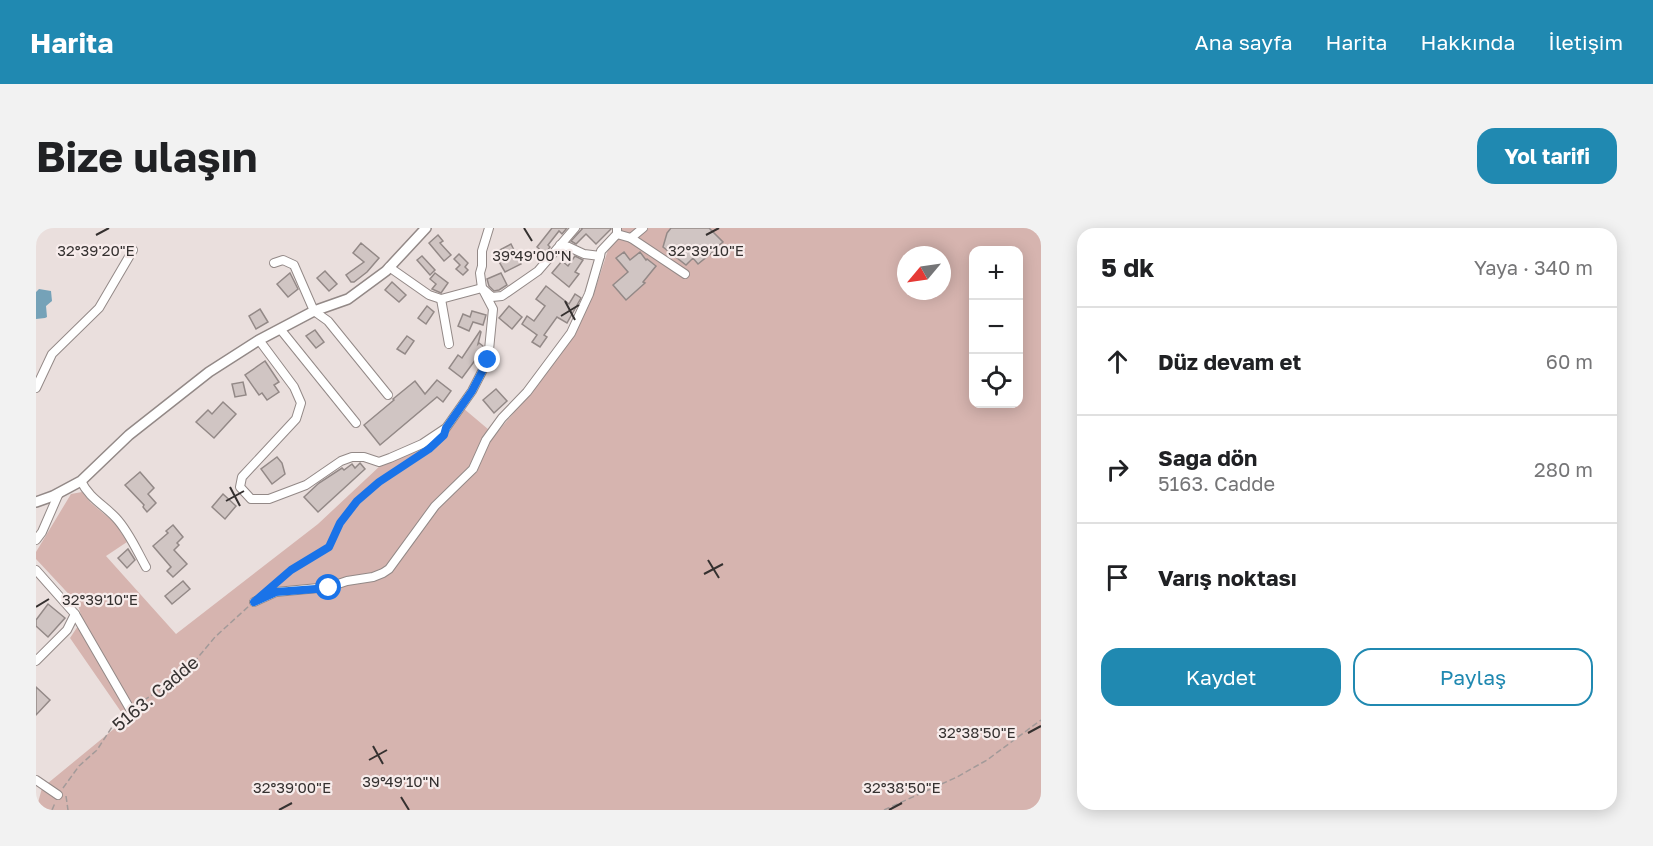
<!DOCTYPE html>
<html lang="tr">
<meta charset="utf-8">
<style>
:root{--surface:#fff;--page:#f2f2f2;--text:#202124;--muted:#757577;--line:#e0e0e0;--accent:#2089b1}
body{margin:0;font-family:"Golos Text",sans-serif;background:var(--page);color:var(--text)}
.controls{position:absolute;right:18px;top:18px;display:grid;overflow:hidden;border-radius:12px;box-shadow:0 3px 15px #0003}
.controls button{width:54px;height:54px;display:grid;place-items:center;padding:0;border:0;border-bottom:2px solid var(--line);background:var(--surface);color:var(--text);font:30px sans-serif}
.compass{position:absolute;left:861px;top:18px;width:54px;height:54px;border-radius:50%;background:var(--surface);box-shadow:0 3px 15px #0003;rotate:241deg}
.stop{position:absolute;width:18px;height:18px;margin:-14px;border:4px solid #1a73e8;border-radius:50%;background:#fff}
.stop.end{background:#1a73e8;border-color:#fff;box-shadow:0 2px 6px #0008}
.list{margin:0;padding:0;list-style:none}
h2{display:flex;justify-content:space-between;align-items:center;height:78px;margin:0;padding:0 24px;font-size:26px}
h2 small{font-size:20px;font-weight:400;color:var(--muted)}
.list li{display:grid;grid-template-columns:39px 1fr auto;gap:18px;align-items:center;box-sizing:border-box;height:108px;padding:0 24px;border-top:2px solid var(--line)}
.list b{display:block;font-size:22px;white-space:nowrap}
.list p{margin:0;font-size:20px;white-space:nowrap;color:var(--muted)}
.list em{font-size:20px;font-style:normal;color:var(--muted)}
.actions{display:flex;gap:12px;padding:18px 24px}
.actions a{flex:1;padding:14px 0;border:2px solid var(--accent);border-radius:18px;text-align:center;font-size:21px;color:var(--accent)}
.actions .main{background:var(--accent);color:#fff}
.icon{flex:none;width:33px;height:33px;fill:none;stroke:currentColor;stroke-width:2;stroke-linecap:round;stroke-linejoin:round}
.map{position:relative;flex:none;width:1005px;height:582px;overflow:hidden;border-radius:18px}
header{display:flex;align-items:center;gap:36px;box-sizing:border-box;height:84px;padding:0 30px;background:var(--accent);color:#fff}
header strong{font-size:28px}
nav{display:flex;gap:33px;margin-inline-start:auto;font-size:21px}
.intro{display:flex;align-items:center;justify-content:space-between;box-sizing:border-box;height:144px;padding:0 36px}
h1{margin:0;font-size:42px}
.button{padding:15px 27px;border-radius:18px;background:var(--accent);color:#fff;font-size:21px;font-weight:700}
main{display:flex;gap:36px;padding:0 36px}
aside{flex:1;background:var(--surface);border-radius:18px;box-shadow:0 3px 15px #0003}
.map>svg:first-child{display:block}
.green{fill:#d6b4af;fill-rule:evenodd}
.water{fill:#75a2b8}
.building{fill:#d0c5c3;stroke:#938987;stroke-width:1.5}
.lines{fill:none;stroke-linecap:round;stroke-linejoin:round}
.minor-casing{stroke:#938987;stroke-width:10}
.tertiary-casing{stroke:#938987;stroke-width:12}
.path{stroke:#a39a99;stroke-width:1.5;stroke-dasharray:6 3;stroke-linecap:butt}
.minor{stroke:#fff;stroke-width:8}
.tertiary{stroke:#fff;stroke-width:9}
.route{stroke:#1a73e8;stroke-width:8}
.ticks{fill:none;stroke:#353130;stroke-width:2}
.labels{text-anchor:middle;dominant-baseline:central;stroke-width:4.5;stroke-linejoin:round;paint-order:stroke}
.street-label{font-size:18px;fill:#353130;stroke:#f7eceb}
.ticks-label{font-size:15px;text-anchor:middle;fill:#353130;stroke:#f7eceb;stroke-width:4.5;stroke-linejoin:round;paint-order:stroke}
</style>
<header>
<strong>Harita</strong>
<nav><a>Ana sayfa</a><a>Harita</a><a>Hakkında</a><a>İletişim</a></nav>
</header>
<div class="intro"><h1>Bize ulaşın</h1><a class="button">Yol tarifi</a></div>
<main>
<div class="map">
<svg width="1005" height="582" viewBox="0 0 1005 582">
<rect width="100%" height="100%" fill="#eadfdd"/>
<path class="green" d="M582 0H1005V582H0L6 560 90 491 34 410 46 392 42 376 0 331V324L35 266 46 264 55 275 79 295 91 314 70 328 140 406 282 296 345 237 394 215 427 180 459 207 490 170 532 115 557 68 572 22 579 13ZM938 22H982V176H938ZM870 27H906V63H870Z"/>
<path class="water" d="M3 61 15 63 16 73 10 78 11 89 9 90 0 91V64Z"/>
<g class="building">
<path d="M516 0H531L526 6 523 3 512 17 514 19 509 26 501 19Z"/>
<path d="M545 0H575V1L560 16 550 6 540 16 535 13 546 1Z"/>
<path d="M635 0H673L687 14 682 18 683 19 662 36 657 30 650 37 627 19 631 5Z"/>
<path d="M402 7 407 13 404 15 415 27 408 33 393 15Z"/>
<path d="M325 15 343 30 331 44 318 54H315L310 47 328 34 317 25Z"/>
<path d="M475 16 485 36 469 44 458 25Z"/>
<path d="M588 24 594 32 604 24 610 32 611 31 620 38 607 54 609 55 590 72 577 57 592 44 580 30Z"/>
<path d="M423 26 432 35 429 39 432 42 427 47 420 41 424 37 418 31Z"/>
<path d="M386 28 399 42 394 47 381 32Z"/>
<path d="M539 28 547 32 539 44 543 46 533 59 516 45 526 33 532 38Z"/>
<path d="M289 43 301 56 293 63 281 50Z"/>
<path d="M254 45 262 61 252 69 241 56Z"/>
<path d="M399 45 412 55 405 65 396 61 400 56 394 51Z"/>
<path d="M465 45 471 57 463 62 458 63 453 58 451 51Z"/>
<path d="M356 54 370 67 363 74 349 62Z"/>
<path d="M510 58 533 76 539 66 545 70 531 95 521 89 508 107 511 109 504 119 496 114 501 107 486 96 491 88 498 93 509 78 500 71Z"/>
<path d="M391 78 398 84 390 96 382 90Z"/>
<path d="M473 78 486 89 476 101 463 90Z"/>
<path d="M224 81 232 94 220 101 213 88Z"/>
<path d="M436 83 450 87 447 97 437 94 433 103 422 98 427 86 434 89Z"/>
<path d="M279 102 288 114 280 120 270 108Z"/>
<path d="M444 103 445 104 442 116 443 115 447 118V125L442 132 440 131 426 150 413 140 422 127 426 130Z"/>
<path d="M371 108 378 113 369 126 361 121Z"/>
<path d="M229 133 243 154 238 157 243 164 231 172 226 165 223 167 209 147Z"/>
<path d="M401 152 415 163 407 174 401 169 344 217 328 197 358 172 357 171 379 153 389 166Z"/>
<path d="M207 154 210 167 199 169 196 156Z"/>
<path d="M460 161 471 173 458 185 447 172Z"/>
<path d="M187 174 200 186 178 210 160 194 172 182 176 186Z"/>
<path d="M241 229 246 235 249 246 236 256 225 241Z"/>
<path d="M324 235 329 241 282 284 268 269 283 255 306 240 308 242 316 236 319 240Z"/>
<path d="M104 244 118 260 112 266 120 275 111 284 107 279 108 277 89 257Z"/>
<path d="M187 266 200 278 189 291 176 279Z"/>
<path d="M137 297 147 309 141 315 143 317 138 322 151 336 137 349 131 343 135 339 117 318 132 305 130 303Z"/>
<path d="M92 321 99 332 91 340 82 330Z"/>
<path d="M147 353 154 361 136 376 129 368Z"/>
<path d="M12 376 29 390 12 409 0 398V392Z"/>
<path d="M0 459 14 472 0 487Z"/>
</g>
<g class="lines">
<defs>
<g id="minor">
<path d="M581 6 595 10 649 46"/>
<path d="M595 10 607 0"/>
<path d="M524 17 533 19 548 26 564 28 565 23 581 6V0"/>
<path d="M238 35 247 32 258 37 278 83 292 93 352 167"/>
<path d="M353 39 393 67 405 71 446 60 456 69 466 68 502 43 539 0"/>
<path d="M405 71 413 116"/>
<path d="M245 102 320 195"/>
<path d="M223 112 258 159 265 175 260 191 206 249 204 259 215 271H233L270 257 305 233 316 229H328L343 234 354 230 386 216 410 200 436 163 452 132 457 81 446 60 444 45 446 38V23L453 0"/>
<path d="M0 160 16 126 63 80 97 22"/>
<path d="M45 253C53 270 68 277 80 290 93 304 101 323 110 339"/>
<path d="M0 312 6 304 23 265"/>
<path d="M0 342 39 386 31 402 0 433"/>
<path d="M218 374 240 364 293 359 311 353 337 349 347 345 353 341 399 278 437 241 450 212 466 190 491 164 535 105 553 66 564 28"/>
<path d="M39 386 94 481"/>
<path d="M0 552 22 567"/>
</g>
<path id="tertiary" d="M0 274 17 268 45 253 93 207 173 144 223 112 278 83 312 71 350 43 390 0"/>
</defs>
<use href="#minor" class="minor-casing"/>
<use href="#tertiary" class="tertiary-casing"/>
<g class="path">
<path d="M239 355 255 342 293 319 304 295 321 273 343 254 390 224"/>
<path d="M100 477 134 456 159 433 179 409 213 378"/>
<path d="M27 560 43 538 61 522 80 493 89 486"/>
<path d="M30 568 32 582"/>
<path d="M16 582 19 575"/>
<path d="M848 582 921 549 951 532 1005 492"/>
</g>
<use href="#minor" class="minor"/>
<use href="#tertiary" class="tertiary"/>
</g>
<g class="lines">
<path class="route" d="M293 360 240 364 218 374 255 342 293 319 304 295 321 273 343 254 393 221 408 207 410 200 436 163 452 132"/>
</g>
<path class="ticks" d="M488 0 496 13M60 7 73 0M670 7 683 0M529 73 539 92M525 88 543 77M194 259 204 278M190 273 208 263M672 332 683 350M668 346 687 336M0 379 13 371M992 505 1005 498M337 518 347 536M333 532 351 522M365 569 373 582M243 582 256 575M853 582 866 575"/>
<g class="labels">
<g class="street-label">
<text transform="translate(119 465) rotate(-40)">5163. Cadde</text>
</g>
</g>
<g class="ticks-label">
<text x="60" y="28">32°39'20"E</text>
<text x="670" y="28">32°39'10"E</text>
<text x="496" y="33">39°49'00"N</text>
<text x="64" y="377">32°39'10"E</text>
<text x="941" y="510">32°38'50"E</text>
<text x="365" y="559">39°49'10"N</text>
<text x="256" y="565">32°39'00"E</text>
<text x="866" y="565">32°38'50"E</text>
</g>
</svg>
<div class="controls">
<button>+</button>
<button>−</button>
<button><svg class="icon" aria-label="locate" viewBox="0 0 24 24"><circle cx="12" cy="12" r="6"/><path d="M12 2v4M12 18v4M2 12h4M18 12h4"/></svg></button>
</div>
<svg class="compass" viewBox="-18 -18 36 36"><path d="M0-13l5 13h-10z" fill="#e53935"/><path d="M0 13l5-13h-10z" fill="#757577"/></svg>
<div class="stop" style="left:293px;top:360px"></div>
<div class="stop end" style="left:452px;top:132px"></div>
</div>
<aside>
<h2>5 dk<small>Yaya · 340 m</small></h2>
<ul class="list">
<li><svg class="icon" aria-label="ahead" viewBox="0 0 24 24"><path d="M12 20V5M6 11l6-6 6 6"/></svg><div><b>Düz devam et</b></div><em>60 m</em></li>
<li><svg class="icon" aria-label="right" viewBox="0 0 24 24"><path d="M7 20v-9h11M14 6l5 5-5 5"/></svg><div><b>Sağa dön</b><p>5163. Cadde</p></div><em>280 m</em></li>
<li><svg class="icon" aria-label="arrive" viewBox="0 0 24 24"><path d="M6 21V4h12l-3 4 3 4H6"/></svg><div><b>Varış noktası</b></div></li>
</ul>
<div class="actions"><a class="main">Kaydet</a><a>Paylaş</a></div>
</aside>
</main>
